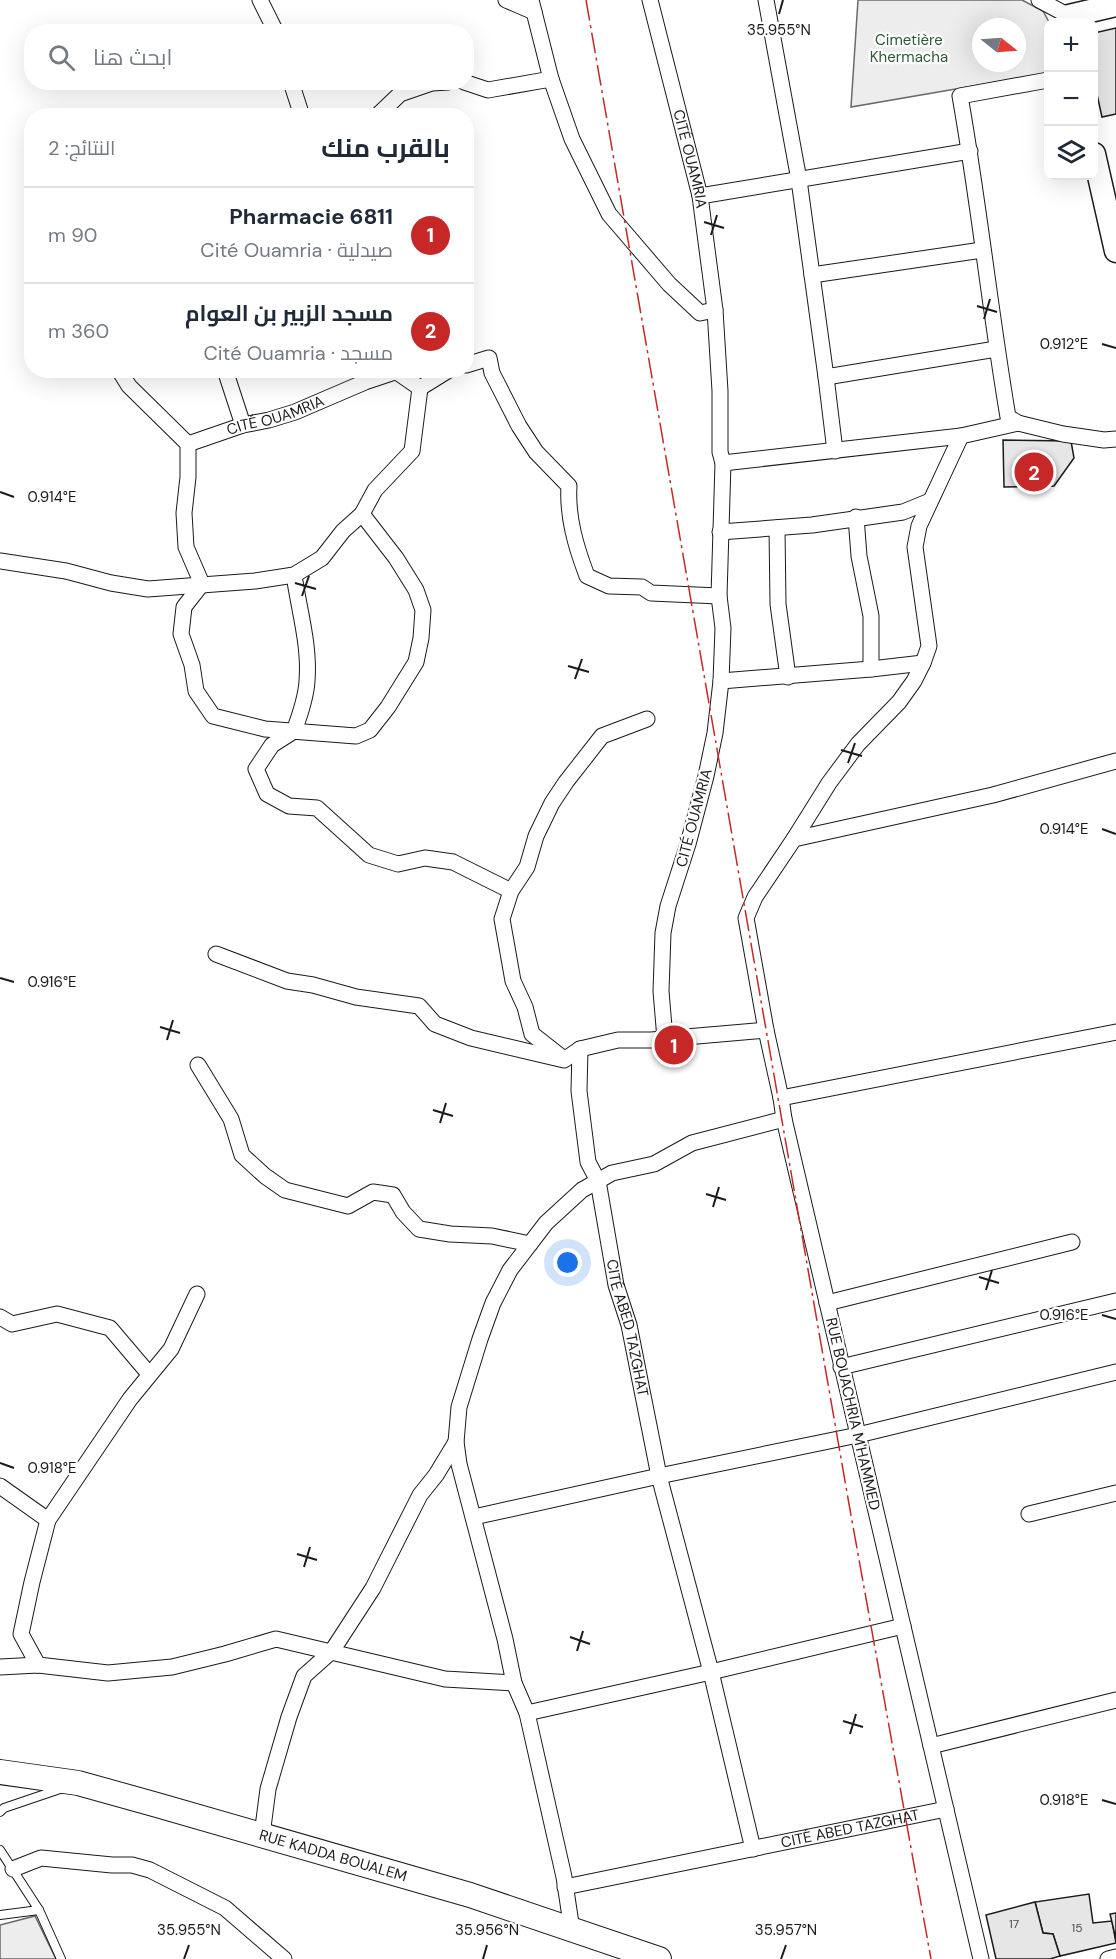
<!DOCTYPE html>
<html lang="ar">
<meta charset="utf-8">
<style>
:root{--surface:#fff;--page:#f2f2f3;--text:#1f2937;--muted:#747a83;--line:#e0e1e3;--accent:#c62828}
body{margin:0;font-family:"DM Sans",Cairo,sans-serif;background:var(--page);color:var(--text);direction:rtl}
.controls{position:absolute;right:18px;top:18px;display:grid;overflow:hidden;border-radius:12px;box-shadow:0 6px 24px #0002}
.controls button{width:54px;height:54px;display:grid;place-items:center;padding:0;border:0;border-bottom:2px solid var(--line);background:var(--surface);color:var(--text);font:30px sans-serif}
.compass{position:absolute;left:972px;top:18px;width:54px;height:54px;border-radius:50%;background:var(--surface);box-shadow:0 6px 24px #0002;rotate:107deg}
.you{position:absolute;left:568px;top:1263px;width:21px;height:21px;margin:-15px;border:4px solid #fff;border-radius:50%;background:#1a73e8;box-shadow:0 0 0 9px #1a73e833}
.badge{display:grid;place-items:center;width:39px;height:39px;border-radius:50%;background:var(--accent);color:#fff;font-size:20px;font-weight:700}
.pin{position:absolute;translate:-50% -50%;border:3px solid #fff;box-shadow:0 2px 6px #0006}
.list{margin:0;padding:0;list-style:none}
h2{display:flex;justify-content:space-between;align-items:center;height:78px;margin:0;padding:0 24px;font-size:26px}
h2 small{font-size:20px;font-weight:400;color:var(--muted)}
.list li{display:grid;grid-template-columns:39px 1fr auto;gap:18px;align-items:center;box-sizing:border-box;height:96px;padding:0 24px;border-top:2px solid var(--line)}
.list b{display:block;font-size:22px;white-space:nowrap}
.list p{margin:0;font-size:20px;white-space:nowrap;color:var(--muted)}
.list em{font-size:20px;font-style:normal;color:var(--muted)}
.icon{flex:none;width:33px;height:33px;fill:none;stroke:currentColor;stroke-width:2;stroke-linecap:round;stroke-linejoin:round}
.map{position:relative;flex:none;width:1116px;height:1959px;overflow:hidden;direction:ltr}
.search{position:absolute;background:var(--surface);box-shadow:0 6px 24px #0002;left:24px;top:24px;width:450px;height:66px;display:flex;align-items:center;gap:15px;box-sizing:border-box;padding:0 21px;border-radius:24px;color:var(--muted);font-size:22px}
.panel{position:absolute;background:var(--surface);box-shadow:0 6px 24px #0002;left:24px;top:108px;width:450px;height:270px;border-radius:24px;direction:rtl}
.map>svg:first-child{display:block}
.green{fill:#ededed;stroke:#6a6a6a;stroke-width:1.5;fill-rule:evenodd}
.building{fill:#e6e6e6;stroke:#1a1a1a;stroke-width:1.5}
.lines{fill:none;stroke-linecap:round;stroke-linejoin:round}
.lane-casing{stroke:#1a1a1a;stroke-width:10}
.street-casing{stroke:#1a1a1a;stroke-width:17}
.secondary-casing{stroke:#1a1a1a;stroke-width:25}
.primary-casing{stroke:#1a1a1a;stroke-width:26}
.lane{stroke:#fff;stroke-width:8}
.street{stroke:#fff;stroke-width:15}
.secondary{stroke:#fff;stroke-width:22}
.primary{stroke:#fff;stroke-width:24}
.power{stroke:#c62828;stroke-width:1.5;stroke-dasharray:21 4.5 3 4.5;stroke-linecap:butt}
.ticks{fill:none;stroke:#1a1a1a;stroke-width:2}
.labels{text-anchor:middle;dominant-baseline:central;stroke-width:4.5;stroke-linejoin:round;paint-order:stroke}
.number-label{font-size:12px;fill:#4d4d4d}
.park-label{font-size:15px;fill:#2b5a34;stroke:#fff}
.street-label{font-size:15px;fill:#1a1a1a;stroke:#fff}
.ticks-label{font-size:15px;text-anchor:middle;fill:#1a1a1a;stroke:#fff;stroke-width:4.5;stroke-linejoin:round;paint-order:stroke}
</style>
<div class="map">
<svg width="1116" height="1959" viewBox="0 0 1116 1959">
<rect width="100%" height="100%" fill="#fff"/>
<g class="green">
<path d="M858 0H1022L1043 11 1049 22 1048 73 851 107ZM981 27H1017V63H981Z"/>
<path d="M35 1916 56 1959H0V1925Z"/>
</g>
<g class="building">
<path d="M1116 28V114L1102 117 1094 81V33Z"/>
<path d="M1003 440 1071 441 1074 458 1054 486 1004 487Z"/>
<path d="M1089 1894 1093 1923 1112 1921 1116 1943 1060 1956 1053 1934 1043 1933 1035 1902Z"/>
<path d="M1035 1902 1043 1933 1053 1934 1060 1956 1050 1959H996L986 1915Z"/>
<path d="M1116 1913V1939L1110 1914Z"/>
</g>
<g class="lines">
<defs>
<g id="lane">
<path d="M0 1812 4 1808 63 1788"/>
<path d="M0 1850 39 1910 61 1959"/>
<path d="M0 1915 39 1910"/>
</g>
<g id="street">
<path d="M260 0 276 32"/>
<path d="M506 0 534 12"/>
<path d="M531 0 551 79 572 139 609 214 669 284 700 313 715 310"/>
<path id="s1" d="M650 0 700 196 715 310 720 391V452L723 463 719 596 723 628 721 681 715 733 706 776 688 844 668 906 663 933 661 991 665 1039"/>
<path d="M766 0 799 180 826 377 996 349"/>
<path d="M1039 0 1069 16"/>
<path d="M291 82 302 116"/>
<path d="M464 82 488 90 551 79"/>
<path d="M377 116 400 94 432 83 448 82"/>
<path d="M700 196 970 151"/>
<path d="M812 275 982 250"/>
<path d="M466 365 489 358 492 373 519 426 536 452 569 486C567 517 576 547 587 576L609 586 642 587 651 593 719 596"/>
<path d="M119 370 129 386 188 444V477L184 513 186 547 202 584 184 607 181 634 192 665 196 691 213 716 265 729 356 736 370 730 388 707 416 662 421 638 423 610 416 590 396 558 362 514"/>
<path d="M225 370 243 425"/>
<path d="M394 370 420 388"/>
<path d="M826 377 835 451"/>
<path d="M420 388 449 370"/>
<path d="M1018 423 1008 417C990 311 979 203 960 96L1048 80"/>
<path id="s2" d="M188 444 243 425 269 420 295 412 365 382 395 372"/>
<path d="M723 463 961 436 1018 423 1063 434 1104 440 1116 439"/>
<path d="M856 517 859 556 871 616V669"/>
<path d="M777 528 778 604 788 677"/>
<path d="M720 532 812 525 903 512 930 501"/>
<path d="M0 561 66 571 111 583 148 589 255 581 294 575 322 558 343 531 362 514 375 490 412 451 420 388"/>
<path d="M294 575C299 610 310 646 307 681 306 698 300 715 294 731"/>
<path d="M721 681 871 669 923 663"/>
<path d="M294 731 272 745 256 769 267 794 289 806 317 808 369 855 398 864 425 858 453 862 511 891"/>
<path d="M794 839 829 783 858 744 899 702 914 681 923 663 929 646 915 547 919 526 961 436"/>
<path d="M216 954 287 981 313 985 356 997 419 1006 435 1024 471 1038 564 1060 580 1049 618 1040H651L766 1030"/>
<path id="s3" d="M580 1049 579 1091 588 1162 598 1181 616 1285 629 1325 659 1476 711 1672 753 1849"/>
<path d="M560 1056 532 1034 525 1007 513 981 502 919 511 891 527 867 536 836 552 803 566 782 602 736 647 719"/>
<path d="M198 1065 231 1119 242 1155 265 1176 285 1190 348 1206 373 1192 393 1195 403 1212 419 1229 450 1234 492 1236 530 1244"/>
<path d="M781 1098 1116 1032"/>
<path d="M827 1303 1072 1242"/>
<path d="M0 1317 12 1324 57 1314 110 1328 149 1374"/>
<path d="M841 1367 1116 1301"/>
<path d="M0 1486 48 1520"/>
<path d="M1029 1514 1116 1493"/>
<path d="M474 1517 659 1476 858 1435 1116 1372"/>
<path d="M38 1665 21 1634 32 1582 48 1520 130 1399 171 1349 197 1294"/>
<path d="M0 1667 38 1665 108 1673 172 1667 225 1654 276 1639 445 1679 514 1683"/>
<path d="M527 1713 711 1672 903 1626"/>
<path d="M931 1746 1116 1700"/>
<path d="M262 1835 268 1789 289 1717 304 1676 332 1651 373 1588 420 1495 436 1475 456 1442"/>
<path d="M13 1869 41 1858 112 1865H132L150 1870 225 1908 284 1959"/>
<path id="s4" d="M565 1887 946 1809"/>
<path d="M572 1930 564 1877 527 1713 514 1683 505 1639 459 1464 456 1442 459 1407 480 1339 493 1303 510 1270 546 1223 582 1190 612 1173 654 1164 692 1143 784 1119"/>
<path d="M981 1959 784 1119 781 1098 766 1030 746 918 755 897 794 839 993 795 1116 761"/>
<path d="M1108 1959 1116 1957"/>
</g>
<g id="secondary">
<path d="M1068 22 1069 16 1116 5"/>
<path d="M1094 154 1116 251"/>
</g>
<g id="primary">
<path id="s5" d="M0 1772 78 1783 157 1805 470 1895 659 1959"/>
</g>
</defs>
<use href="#lane" class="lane-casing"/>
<use href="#street" class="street-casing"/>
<use href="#secondary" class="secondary-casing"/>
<use href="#primary" class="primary-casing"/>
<use href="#lane" class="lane"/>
<use href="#street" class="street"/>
<use href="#secondary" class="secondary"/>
<use href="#primary" class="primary"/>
<path class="power" d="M586 0 849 1504 931 1959"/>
</g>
<path class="ticks" d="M779 14 783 0M704 222 724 228M711 235 717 215M977 306 997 312M984 319 990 299M1102 344 1116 348M0 492 14 497M295 583 316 589M302 596 309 576M568 666 589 672M575 679 582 659M841 750 862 756M848 763 855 743M1102 829 1116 834M0 978 14 982M160 1027 180 1033M167 1040 173 1020M433 1110 453 1116M440 1123 446 1103M706 1194 726 1200M713 1207 719 1187M979 1277 999 1283M986 1290 992 1270M1102 1315 1116 1319M0 1463 14 1468M297 1554 317 1560M304 1567 310 1547M570 1637 590 1644M577 1651 583 1631M843 1721 863 1727M850 1734 856 1714M1102 1800 1116 1804M184 1959 189 1945M483 1959 487 1945M781 1959 786 1945"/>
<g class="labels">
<g class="number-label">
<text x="1014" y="1924">17</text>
<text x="1077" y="1928">15</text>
</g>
<g class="park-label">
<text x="909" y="40">Cimetière<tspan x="909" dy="17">Khermacha</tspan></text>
</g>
<g class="street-label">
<text stroke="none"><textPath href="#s1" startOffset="164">CITÉ OUAMRIA</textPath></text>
<text stroke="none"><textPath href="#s2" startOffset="92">CITÉ OUAMRIA</textPath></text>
<text transform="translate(694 818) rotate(-75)">CITÉ OUAMRIA</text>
<text stroke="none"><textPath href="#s3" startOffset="285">CITÉ ABED TAZGHAT</textPath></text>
<text transform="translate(853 1414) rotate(77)">RUE BOUACHRIA M'HAMMED</text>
<text stroke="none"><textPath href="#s4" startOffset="291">CITÉ ABED TAZGHAT</textPath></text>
<text stroke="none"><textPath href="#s5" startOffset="344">RUE KADDA BOUALEM</textPath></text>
</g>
</g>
<g class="ticks-label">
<text x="779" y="35">35.955°N</text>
<text x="1064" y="349">0.912°E</text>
<text x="52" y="502">0.914°E</text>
<text x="1064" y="834">0.914°E</text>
<text x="52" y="987">0.916°E</text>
<text x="1064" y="1320">0.916°E</text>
<text x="52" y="1473">0.918°E</text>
<text x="1064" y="1805">0.918°E</text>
<text x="189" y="1935">35.955°N</text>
<text x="487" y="1935">35.956°N</text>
<text x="786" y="1935">35.957°N</text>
</g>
</svg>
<div class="controls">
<button>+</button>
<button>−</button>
<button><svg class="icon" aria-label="layers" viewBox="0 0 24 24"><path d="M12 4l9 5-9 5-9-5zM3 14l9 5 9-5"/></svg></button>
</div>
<svg class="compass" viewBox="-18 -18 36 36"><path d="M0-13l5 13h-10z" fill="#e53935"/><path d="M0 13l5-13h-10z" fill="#747a83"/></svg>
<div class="you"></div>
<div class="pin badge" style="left:674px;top:1045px">1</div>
<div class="pin badge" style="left:1034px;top:472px">2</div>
<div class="search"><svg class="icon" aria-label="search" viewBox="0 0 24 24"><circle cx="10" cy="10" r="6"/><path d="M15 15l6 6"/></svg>ابحث هنا</div>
<section class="panel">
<h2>بالقرب منك<small>النتائج: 2</small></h2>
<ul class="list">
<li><span class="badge">1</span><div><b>Pharmacie 6811</b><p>صيدلية · Cité Ouamria</p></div><em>90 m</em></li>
<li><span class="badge">2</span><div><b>مسجد الزبير بن العوام</b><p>مسجد · Cité Ouamria</p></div><em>360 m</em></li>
</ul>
</section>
</div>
